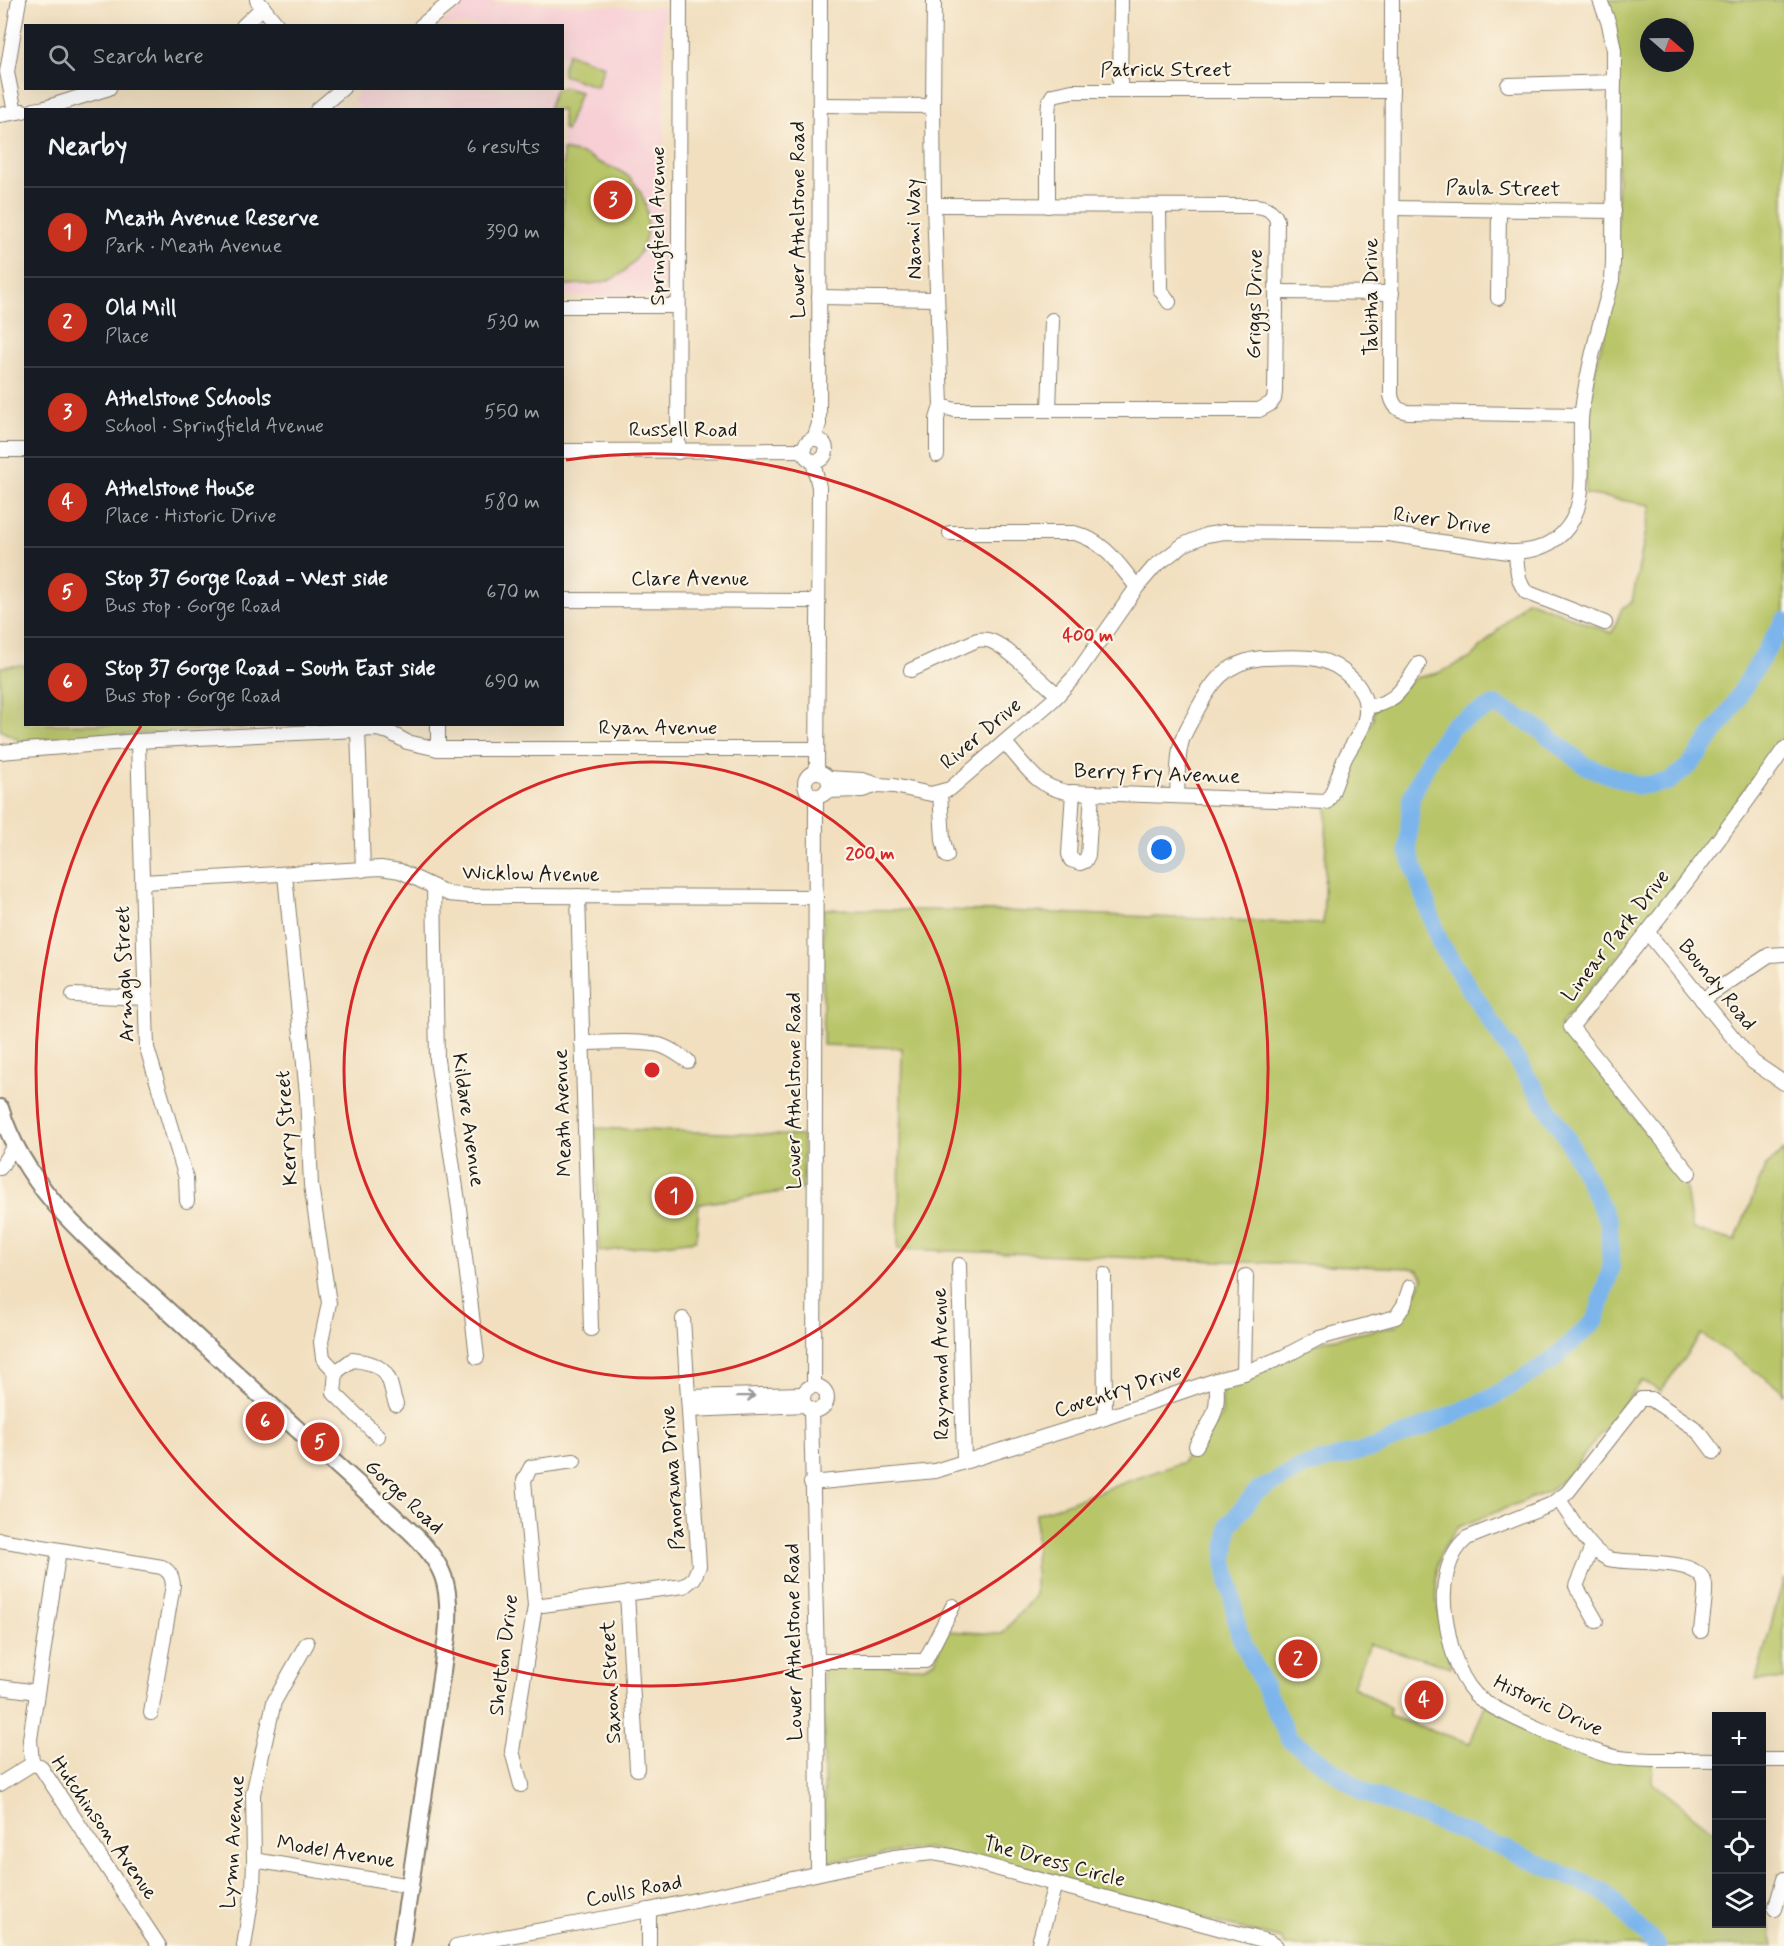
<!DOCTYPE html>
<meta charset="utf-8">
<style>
:root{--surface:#171b24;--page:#20242c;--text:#f1f3f6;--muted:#9ea1a6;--line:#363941;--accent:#c8321e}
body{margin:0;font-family:Mynerve,sans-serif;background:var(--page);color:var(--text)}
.controls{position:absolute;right:18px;bottom:18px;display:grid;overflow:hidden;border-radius:0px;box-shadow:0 6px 24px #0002}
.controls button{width:54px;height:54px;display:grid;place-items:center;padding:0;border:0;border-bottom:2px solid var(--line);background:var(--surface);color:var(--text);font:30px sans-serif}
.compass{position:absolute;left:1640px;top:18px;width:54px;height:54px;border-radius:50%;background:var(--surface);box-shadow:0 6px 24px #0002;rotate:110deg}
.you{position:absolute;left:1162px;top:850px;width:21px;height:21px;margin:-15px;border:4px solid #fff;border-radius:50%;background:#1a73e8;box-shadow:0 0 0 9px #1a73e833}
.badge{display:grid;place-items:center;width:39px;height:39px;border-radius:50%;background:var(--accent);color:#fff;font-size:20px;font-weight:700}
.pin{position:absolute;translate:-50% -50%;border:3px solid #fff;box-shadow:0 2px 6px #0006}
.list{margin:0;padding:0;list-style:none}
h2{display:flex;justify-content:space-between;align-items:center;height:78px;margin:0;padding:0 24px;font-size:26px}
h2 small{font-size:20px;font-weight:400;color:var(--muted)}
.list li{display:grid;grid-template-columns:39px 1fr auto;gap:18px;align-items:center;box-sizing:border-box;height:90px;padding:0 24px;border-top:2px solid var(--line)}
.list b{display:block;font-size:22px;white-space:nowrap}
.list p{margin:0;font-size:20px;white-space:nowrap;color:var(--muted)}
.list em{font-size:20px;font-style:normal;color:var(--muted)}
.icon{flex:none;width:33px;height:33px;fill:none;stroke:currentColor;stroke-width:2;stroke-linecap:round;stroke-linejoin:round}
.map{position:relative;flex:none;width:1784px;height:1946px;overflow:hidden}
.search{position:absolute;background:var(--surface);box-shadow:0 6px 24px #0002;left:24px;top:24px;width:540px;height:66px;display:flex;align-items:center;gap:15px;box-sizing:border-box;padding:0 21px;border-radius:0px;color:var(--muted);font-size:22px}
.panel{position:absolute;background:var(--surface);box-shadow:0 6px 24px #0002;left:24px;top:108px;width:540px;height:618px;border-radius:0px}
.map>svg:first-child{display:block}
.built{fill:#f7cfd5}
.green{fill:#b8c567;stroke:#6a7042;stroke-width:1.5;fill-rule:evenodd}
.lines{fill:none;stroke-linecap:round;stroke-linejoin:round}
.river{stroke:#7bb5ec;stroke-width:18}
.minor-casing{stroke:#867e6e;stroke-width:16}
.major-casing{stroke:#867e6e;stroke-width:20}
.minor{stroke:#fff;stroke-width:14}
.major{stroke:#fff;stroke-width:16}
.oneway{stroke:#999}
.ring{fill:none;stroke:#d62828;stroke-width:3}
.labels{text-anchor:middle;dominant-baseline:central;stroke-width:4.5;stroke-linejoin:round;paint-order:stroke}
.street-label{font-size:21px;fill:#1c1c1c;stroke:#fcf5e5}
.centre{fill:#d62828;stroke:#fcf5e5;stroke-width:3}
.ring-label{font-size:18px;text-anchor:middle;font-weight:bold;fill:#d62828;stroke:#fcf5e5;stroke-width:4.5;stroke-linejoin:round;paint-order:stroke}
</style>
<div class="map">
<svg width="1784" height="1946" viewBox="0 0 1784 1946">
<rect width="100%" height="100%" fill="#fcf5e5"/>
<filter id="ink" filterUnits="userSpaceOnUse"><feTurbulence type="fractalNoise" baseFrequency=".0167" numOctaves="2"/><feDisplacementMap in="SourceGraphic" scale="12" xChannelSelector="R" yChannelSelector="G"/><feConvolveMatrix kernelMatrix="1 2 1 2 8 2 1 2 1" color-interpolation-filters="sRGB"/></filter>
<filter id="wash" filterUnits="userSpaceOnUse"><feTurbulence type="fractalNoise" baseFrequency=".008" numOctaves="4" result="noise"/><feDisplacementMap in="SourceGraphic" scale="24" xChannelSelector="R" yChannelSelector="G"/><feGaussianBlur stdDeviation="1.35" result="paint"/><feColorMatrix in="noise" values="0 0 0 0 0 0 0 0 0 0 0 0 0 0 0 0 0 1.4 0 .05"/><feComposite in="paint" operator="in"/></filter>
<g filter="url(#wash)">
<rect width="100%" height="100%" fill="#f1dfbf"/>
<path class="built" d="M480 2 664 7V291L659 296H563L562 110 361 109 352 99 364 88H562V26L440 25 464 5Z"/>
<g class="green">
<path d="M1605 0H1784V736L1651 918 1561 1024 1669 1161 1686 1189 1692 1229 1735 1241 1765 1167 1784 1150V1395L1781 1389 1701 1334 1661 1391 1642 1381 1569 1474 1549 1491 1458 1527C1451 1536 1442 1548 1439 1559 1431 1594 1442 1633 1451 1667L1370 1644 1353 1686 1390 1708 1389 1716 1470 1743 1485 1705 1560 1740 1652 1761V1782L1716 1833V1924H1762V1897L1774 1946H1285L1282 1939 1262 1934 926 1848 825 1862 823 1666 922 1667 935 1661 945 1631 1002 1634 1035 1595 1036 1514 1183 1462 1190 1443 1200 1447 1222 1414V1387L1326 1340 1396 1326 1411 1304 1423 1278 1418 1270 1410 1268 898 1249 902 1048 823 1045V909L1006 911 1323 924 1327 808 1336 798 1354 757 1373 720 1374 711 1415 678 1438 673 1471 658 1527 600 1612 633 1622 608 1632 602 1651 505 1585 494 1587 415 1592 381 1617 282 1618 53ZM1649 27H1685V63H1649Z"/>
<path d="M568 53 604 66 597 87 563 75V67Z"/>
<path d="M563 87 580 92 566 131 563 129 562 110 548 109 555 89 562 88Z"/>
<path d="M563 150C571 152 579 153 586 155 590 156 594 160 598 162 610 167 620 169 630 178 660 208 650 261 612 279 596 286 579 283 563 286Z"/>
<path d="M25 665 26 724 291 725 21 741 0 730V667Z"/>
<path d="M595 1128 803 1136V1189L699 1204 696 1240 599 1252Z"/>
<path d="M1784 1577V1680H1756Z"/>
</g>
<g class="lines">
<path class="river" d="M1657 1946 1604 1892 1508 1850 1365 1793 1289 1739 1239 1634 1225 1560 1229 1525 1257 1491 1303 1467 1376 1447 1489 1399 1550 1362 1596 1320 1611 1268 1609 1223 1567 1138 1440 943 1408 850 1411 798 1431 755 1453 725 1495 705 1535 726 1586 766 1639 786 1668 782 1690 765 1726 717 1784 621"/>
</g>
</g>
<g filter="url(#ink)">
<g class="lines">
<defs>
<g id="minor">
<path d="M257 0 278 26"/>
<path d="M934 0 933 106 934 205 941 406 937 419V455"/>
<path d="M1392 0 1391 395C1393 406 1398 411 1409 412L1581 415"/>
<path d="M243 26 263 7"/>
<path d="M421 26 453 0"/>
<path d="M1508 85 1614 82"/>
<path d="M1120 91 1121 0"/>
<path d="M820 105 933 106"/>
<path d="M34 110 45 108 109 88"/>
<path d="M317 110 343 88"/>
<path d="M15 112 7 72 19 0"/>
<path d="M0 115 23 111"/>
<path d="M934 205 1256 206C1266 207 1273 210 1277 220L1275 392 1274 399 1270 404 1259 410H955L941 406"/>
<path d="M1048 206V114L1049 102 1053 95 1072 91H1392"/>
<path d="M1159 207 1160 289 1169 302"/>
<path d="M1392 208 1614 211"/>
<path d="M1277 292 1392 293"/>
<path d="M819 297 937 299"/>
<path d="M1498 298 1499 210"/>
<path d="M562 306H678"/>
<path d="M1049 410 1052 320"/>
<path d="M814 439 819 424 820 0"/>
<circle cx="815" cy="450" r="11"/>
<path d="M0 450H26"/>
<path d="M562 451 804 450"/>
<path d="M678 452 680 0"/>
<path d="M813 461 819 487 817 772"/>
<path d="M950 533H1074C1105 541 1118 564 1137 587"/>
<path d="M1516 552C1517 567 1517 581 1526 592L1605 623"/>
<path d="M562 600 817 601"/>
<path d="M911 670 977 640C982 639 986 639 991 641 1009 648 1042 682 1058 695"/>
<path d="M358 730 363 870"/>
<path d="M138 741 147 1048 186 1178 187 1201"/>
<path d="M1005 743C1026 766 1035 786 1067 792L1327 802C1336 788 1338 773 1345 758 1353 742 1368 725 1366 707 1398 703 1402 688 1419 664"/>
<path d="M438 749V724"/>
<path d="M0 752 138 741 376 729 389 732 407 742 438 749H816"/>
<circle cx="817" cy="784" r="12"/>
<path d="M827 778 862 780 878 785 894 786 931 794 950 789 1053 700 1075 676 1137 587 1154 567 1183 545 1206 535 1224 532 1388 534 1508 552C1529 552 1546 549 1562 534 1594 502 1576 450 1582 410 1588 366 1600 323 1612 280L1613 263 1614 50 1609 24 1600 0"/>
<path d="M826 791 862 790 878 785"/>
<path d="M1073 792 1069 854 1071 860 1080 863 1085 861 1088 855 1092 793"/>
<path d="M940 793 943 840 947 856"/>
<path d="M1177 795C1178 778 1177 760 1181 744 1183 734 1190 724 1195 714 1211 683 1225 662 1262 658 1296 658 1325 651 1351 678 1359 685 1365 696 1366 707"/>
<path d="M285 875 307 1094 311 1185 329 1303 321 1342 323 1358 336 1372 352 1360C366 1361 383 1365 389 1380 392 1388 393 1397 396 1404"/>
<path d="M143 882 381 868 400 871 449 894 470 896 816 897"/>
<path d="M434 887 437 1060 459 1208 477 1357"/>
<path d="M578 896 591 1329"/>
<path d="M1648 933 1753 1062 1784 1083"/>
<path d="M73 995 145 998"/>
<path d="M1702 1000 1769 955 1784 954"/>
<path d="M582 1043C607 1043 635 1040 659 1045 670 1048 679 1055 688 1061"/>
<path d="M0 1168 14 1146"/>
<path d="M1689 1173 1571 1027C1645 937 1717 845 1784 749"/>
<path d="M959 1265 964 1461"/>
<path d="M1104 1275 1105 1418"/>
<path d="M336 1372 334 1393 378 1436"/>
<path d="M1244 1373 1246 1276"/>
<circle cx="815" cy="1398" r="12"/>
<path d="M814 1386 816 796"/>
<path d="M688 1397 804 1394"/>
<path d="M690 1410 805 1405"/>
<path d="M811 1410 817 1661 818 1872"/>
<path d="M1196 1446C1212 1418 1220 1413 1216 1380"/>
<path d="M1714 1452 1702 1436 1693 1427 1651 1399H1641L1567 1493 1550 1505 1467 1538C1447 1554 1441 1588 1445 1613 1449 1641 1455 1672 1475 1694 1490 1711 1596 1755 1620 1758 1652 1762 1685 1759 1716 1760"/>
<path d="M811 1483 935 1471 1105 1418 1216 1380 1244 1373 1283 1357 1319 1338 1396 1317 1404 1305 1410 1287"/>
<path d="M1559 1500C1570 1515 1590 1553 1609 1559 1631 1565 1701 1556 1705 1585 1706 1596 1702 1619 1701 1631"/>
<path d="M0 1540 162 1567C170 1572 172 1576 173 1585L151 1713"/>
<path d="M1592 1547 1576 1586 1596 1621"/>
<path d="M59 1550 30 1739 32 1764 40 1766 159 1946"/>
<path d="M627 1593 637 1769"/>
<path d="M535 1606 684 1586 694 1578 699 1566 683 1319"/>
<path d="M817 1661H925L953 1606"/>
<path d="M0 1687 37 1692"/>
<path d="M1762 1760H1784"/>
<path d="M0 1784 32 1764"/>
<path d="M521 1785 512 1751 535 1606 524 1480 531 1467 574 1461"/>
<path d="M254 1860 411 1886"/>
<path d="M1775 1909 1784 1879"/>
<path d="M244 1946 253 1888 254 1860 253 1794 274 1702 307 1643"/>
<path d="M456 1946 649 1910 894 1857 933 1853 951 1856 1270 1942 1276 1946"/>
<path d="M649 1946V1910"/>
<path d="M1038 1946 1055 1884"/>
</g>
<path id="major" d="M0 1108C28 1200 109 1255 176 1318 252 1389 330 1459 408 1529 445 1564 452 1585 447 1637L401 1946"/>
</defs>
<use href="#minor" class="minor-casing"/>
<use href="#major" class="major-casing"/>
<use href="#minor" class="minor"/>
<use href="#major" class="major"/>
</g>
<defs><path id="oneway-shaft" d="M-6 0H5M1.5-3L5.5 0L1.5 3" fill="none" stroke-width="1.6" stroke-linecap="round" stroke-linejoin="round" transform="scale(1.5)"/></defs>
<use class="oneway" href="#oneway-shaft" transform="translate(746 1396) rotate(-1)"/>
</g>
<g class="ring">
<circle cx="652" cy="1070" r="308"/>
<path d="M566 460A616 616 0 1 1 141 726"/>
</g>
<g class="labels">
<g class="street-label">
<text x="1166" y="70">Patrick Street</text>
<text transform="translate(1503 189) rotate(1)">Paula Street</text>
<text transform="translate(798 220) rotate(-90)">Lower Athelstone Road</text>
<text transform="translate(658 226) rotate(-90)">Springfield Avenue</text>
<text transform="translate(914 229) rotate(-91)">Naomi Way</text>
<text transform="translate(1371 297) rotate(-90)">Tabitha Drive</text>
<text transform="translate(1255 304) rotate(-89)">Griggs Drive</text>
<text x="683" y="430">Russell Road</text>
<text transform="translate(1442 521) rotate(8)">River Drive</text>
<text x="690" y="579">Clare Avenue</text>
<text x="658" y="728">Ryan Avenue</text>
<text transform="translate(981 734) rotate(-40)">River Drive</text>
<text transform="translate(1157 774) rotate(2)">Berry Fry Avenue</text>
<text transform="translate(531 874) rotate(1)">Wicklow Avenue</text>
<text transform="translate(1616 936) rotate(-52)">Linear Park Drive</text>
<text transform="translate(125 974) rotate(-92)">Armagh Street</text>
<text transform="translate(1717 985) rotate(51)">Boundy Road</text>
<text transform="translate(794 1091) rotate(-90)">Lower Athelstone Road</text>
<text transform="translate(563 1113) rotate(-92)">Meath Avenue</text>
<text transform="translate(468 1120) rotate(82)">Kildare Avenue</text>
<text transform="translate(287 1128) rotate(-94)">Kerry Street</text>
<text transform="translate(941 1364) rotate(-91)">Raymond Avenue</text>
<text transform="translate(1118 1391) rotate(-18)">Coventry Drive</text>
<text transform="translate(673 1478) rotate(-94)">Panorama Drive</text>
<text transform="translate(404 1497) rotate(43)">Gorge Road</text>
<text transform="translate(794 1642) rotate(-91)">Lower Athelstone Road</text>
<text transform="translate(504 1655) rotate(-83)">Shelton Drive</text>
<text transform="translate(611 1682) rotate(-93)">Saxon Street</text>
<text transform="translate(1548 1706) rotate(25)">Historic Drive</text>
<text transform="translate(104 1828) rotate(55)">Hutchinson Avenue</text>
<text transform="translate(233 1842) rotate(-86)">Lymn Avenue</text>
<text transform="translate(336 1852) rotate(9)">Model Avenue</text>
<text transform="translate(1054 1862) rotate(15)">The Dress Circle</text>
<text transform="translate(634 1891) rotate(-11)">Coulls Road</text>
</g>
</g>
<circle cx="652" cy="1070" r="9" class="centre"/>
<g class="ring-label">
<text x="1088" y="641">400 m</text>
<text x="870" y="859">200 m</text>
</g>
</svg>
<div class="controls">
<button>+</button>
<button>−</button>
<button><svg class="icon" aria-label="locate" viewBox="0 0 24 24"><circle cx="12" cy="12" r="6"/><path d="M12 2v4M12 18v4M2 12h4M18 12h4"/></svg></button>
<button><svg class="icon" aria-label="layers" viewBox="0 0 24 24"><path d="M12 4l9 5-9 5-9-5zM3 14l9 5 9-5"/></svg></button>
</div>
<svg class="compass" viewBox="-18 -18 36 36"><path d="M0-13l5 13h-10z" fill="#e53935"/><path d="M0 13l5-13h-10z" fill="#9ea1a6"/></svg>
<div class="you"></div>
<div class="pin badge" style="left:674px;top:1196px">1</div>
<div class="pin badge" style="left:1298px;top:1659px">2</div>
<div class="pin badge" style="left:613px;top:200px">3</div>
<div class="pin badge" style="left:1424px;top:1700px">4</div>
<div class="pin badge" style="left:320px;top:1442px">5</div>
<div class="pin badge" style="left:265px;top:1421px">6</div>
<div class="search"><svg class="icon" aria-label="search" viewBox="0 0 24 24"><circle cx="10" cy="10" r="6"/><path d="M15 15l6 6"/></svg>Search here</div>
<section class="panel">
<h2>Nearby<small>6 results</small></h2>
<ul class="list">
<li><span class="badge">1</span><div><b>Meath Avenue Reserve</b><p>Park · Meath Avenue</p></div><em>390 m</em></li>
<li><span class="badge">2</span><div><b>Old Mill</b><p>Place</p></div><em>530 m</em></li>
<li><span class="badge">3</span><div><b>Athelstone Schools</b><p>School · Springfield Avenue</p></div><em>550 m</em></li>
<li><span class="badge">4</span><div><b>Athelstone House</b><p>Place · Historic Drive</p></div><em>580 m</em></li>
<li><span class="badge">5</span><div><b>Stop 37 Gorge Road - West side</b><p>Bus stop · Gorge Road</p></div><em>670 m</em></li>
<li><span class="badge">6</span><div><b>Stop 37 Gorge Road - South East side</b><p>Bus stop · Gorge Road</p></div><em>690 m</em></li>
</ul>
</section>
</div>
